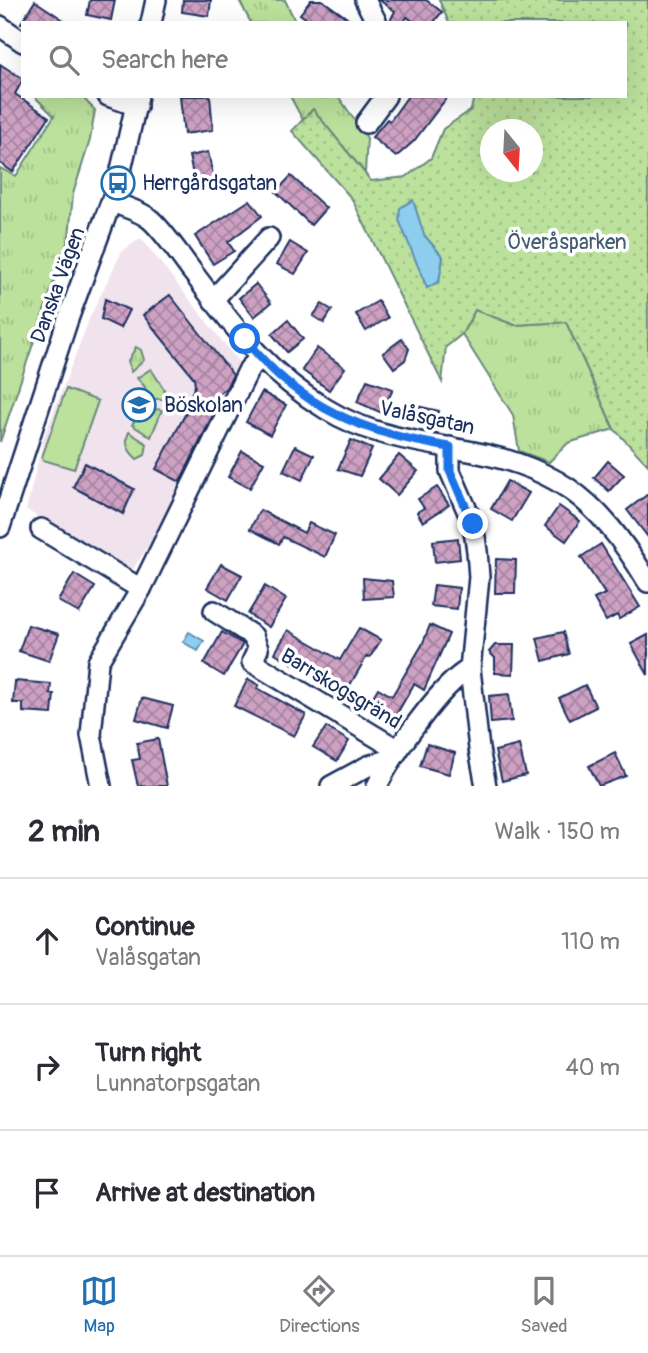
<!DOCTYPE html>
<meta charset="utf-8">
<style>
:root{--surface:#fff;--page:#f2f2f3;--text:#2b2b33;--muted:#7c7c81;--line:#e1e1e2;--accent:#1f6fb2}
body{margin:0;font-family:Pangolin,sans-serif;background:var(--page);color:var(--text)}
.compass{position:absolute;left:480px;top:119px;width:63px;height:63px;border-radius:50%;background:var(--surface);box-shadow:0 7px 28px #0002;rotate:162deg}
.stop{position:absolute;width:21px;height:21px;margin:-16px;border:5px solid #1a73e8;border-radius:50%;background:#fff}
.stop.end{background:#1a73e8;border-color:#fff;box-shadow:0 2px 7px #0008}
.list{margin:0;padding:0;list-style:none}
h2{display:flex;justify-content:space-between;align-items:center;height:91px;margin:0;padding:0 28px;font-size:30px}
h2 small{font-size:23px;font-weight:400;color:var(--muted)}
.list li{display:grid;grid-template-columns:46px 1fr auto;gap:21px;align-items:center;box-sizing:border-box;height:126px;padding:0 28px;border-top:2px solid var(--line)}
.list b{display:block;font-size:26px;white-space:nowrap}
.list p{margin:0;font-size:23px;white-space:nowrap;color:var(--muted)}
.list em{font-size:23px;font-style:normal;color:var(--muted)}
.icon{flex:none;width:38px;height:38px;fill:none;stroke:currentColor;stroke-width:2;stroke-linecap:round;stroke-linejoin:round}
.map{position:relative;flex:none;width:648px;height:786px;overflow:hidden}
.search{position:absolute;background:var(--surface);box-shadow:0 7px 28px #0002;left:21px;right:21px;top:21px;height:77px;display:flex;align-items:center;gap:18px;box-sizing:border-box;padding:0 24px;border-radius:0px;color:var(--muted);font-size:26px}
.sheet{height:469px;background:var(--surface)}
nav{display:flex;justify-content:space-around;align-items:center;box-sizing:border-box;height:98px;border-top:2px solid var(--line);background:var(--surface);font-size:19px;color:var(--muted)}
nav a{display:grid;justify-items:center;gap:4px}
nav .on{color:var(--accent)}
.map>svg:first-child{display:block}
.built{fill:#f0e3ed}
.grass{fill:url(#grass-tufts);stroke:#6b887d;stroke-width:2}
.park{fill:url(#park-dots);stroke:#6b887d;stroke-width:2;fill-rule:evenodd}
.pitch{fill:#bbe19c;stroke:#6b887d;stroke-width:2}
.water{fill:#8dcdee;stroke:#5f8eb4;stroke-width:2}
.building{fill:url(#building-cross-hatch);stroke:#1b2f5e;stroke-width:2}
.lines{fill:none;stroke-linecap:round;stroke-linejoin:round}
.minor-casing{stroke:#1b2f5e;stroke-width:24}
.minor{stroke:#fff;stroke-width:19}
.route{stroke:#1a73e8;stroke-width:9}
.labels{text-anchor:middle;dominant-baseline:central;stroke-width:7;stroke-linejoin:round;paint-order:stroke}
.poi-label{font-size:21px;fill:#1b2f5e;stroke:#fff;text-anchor:start}
.park-label{font-size:21px;fill:#435c6e;stroke:#fff}
.street-label{font-size:21px;fill:#1b2f5e;stroke:#fff}
</style>
<div class="map">
<svg width="648" height="786" viewBox="0 0 648 786">
<defs>
<pattern id="grass-tufts" width="24" height="20" patternUnits="userSpaceOnUse" patternTransform="scale(1.75)"><rect width="24" height="20" fill="#bbe19c"/><path d="M3 7l-1-3M5 7V3M7 7l1-3M15 17l-1-3M17 17v-4M19 17l1-3" fill="none" stroke="#a0c189"/></pattern>
<pattern id="park-dots" width="8" height="8" patternUnits="userSpaceOnUse" patternTransform="scale(1.75)"><rect width="8" height="8" fill="#bbe19c"/><path d="M2 2h.1M6 6h.1" fill="none" stroke="#a0c189" stroke-width="1.8" stroke-linecap="round"/></pattern>
<pattern id="building-cross-hatch" width="8" height="8" patternUnits="userSpaceOnUse" patternTransform="scale(1.75)"><rect width="8" height="8" fill="#cea1c3"/><path d="M0 0l8 8M0 8l8-8" fill="none" stroke="#a684a2"/></pattern>
</defs>
<rect width="100%" height="100%" fill="#fff"/>
<filter id="ink" filterUnits="userSpaceOnUse"><feTurbulence type="fractalNoise" baseFrequency=".0143" numOctaves="2"/><feDisplacementMap in="SourceGraphic" scale="14" xChannelSelector="R" yChannelSelector="G"/><feConvolveMatrix kernelMatrix="1 2 1 2 8 2 1 2 1" color-interpolation-filters="sRGB"/></filter>
<g filter="url(#ink)">
<path class="built" d="M141 238 241 365 174 508 132 570 26 510 44 437 90 317 122 251Z"/>
<g class="grass">
<path d="M239 0H285L296 23H251Z"/>
<path d="M34 96H81L95 110 90 140 73 194 69 237 0 442V168L16 176 54 116Z"/>
<path d="M290 96H338L367 138 365 173 313 110 303 120Z"/>
<path d="M475 310 515 325 566 322 614 429 568 443 549 462 519 451 513 415 462 334Z"/>
<path d="M136 347 141 350 144 360 131 372 128 361Z"/>
<path d="M151 369 164 389 165 399H146L145 387 137 378Z"/>
<path d="M143 407 162 410 151 437 132 425Z"/>
<path d="M129 432 147 444 145 455 137 459C128 451 124 443 129 432Z"/>
</g>
<path class="park" d="M439 0H648V465L614 429 566 322 515 325 475 310 462 334 446 347 442 382 352 199 292 131 313 109 371 181 406 177 431 158 443 129 471 110 474 96H625V23H449ZM490 130H532V172H490ZM412 200 424 235 443 257 439 281 427 288 417 260Z"/>
<path class="pitch" d="M66 389 98 401 74 469 43 460 42 457Z"/>
<g class="water">
<path d="M413 200 424 235 443 257 439 281 427 288 399 220 400 208Z"/>
<path d="M189 632 204 641 198 651 183 642Z"/>
</g>
<g class="building">
<path d="M90 0H115L111 20 87 15Z"/>
<path d="M183 0H211L209 16 182 12Z"/>
<path d="M311 0H322L354 23H312L300 14Z"/>
<path d="M379 0H426L442 12 433 23H415L407 17 403 23H389L395 11Z"/>
<path d="M35 1 68 23H21Z"/>
<path d="M0 64 23 79 15 94 49 117 13 172 0 163Z"/>
<path d="M180 96H210L213 130 184 134Z"/>
<path d="M408 96H448L414 141 396 157 372 137 387 119 390 121Z"/>
<path d="M208 152 214 179 195 184 189 156Z"/>
<path d="M291 176 326 208 311 225 276 192Z"/>
<path d="M250 200 262 216 228 242 234 251 213 264 195 236Z"/>
<path d="M290 242 308 253 295 274 277 264Z"/>
<path d="M256 284 271 303 254 317 239 298Z"/>
<path d="M170 295 233 375 226 388 202 406 214 413 180 482 156 469 187 411 184 410 195 386 194 378 143 315Z"/>
<path d="M105 299 129 310 120 328 101 319Z"/>
<path d="M378 301 388 318 366 331 356 314Z"/>
<path d="M322 304 332 310 324 323 313 316Z"/>
<path d="M288 320 303 339 287 352 272 334Z"/>
<path d="M402 339 409 349 405 360 394 368 383 353Z"/>
<path d="M317 348 345 368 329 390 302 370Z"/>
<path d="M367 380 393 389 382 413 357 402Z"/>
<path d="M262 392 286 405 270 435 246 422Z"/>
<path d="M408 404 439 411 436 426 404 419Z"/>
<path d="M351 440 372 449 360 476 338 469Z"/>
<path d="M295 446 314 455 302 480 283 471Z"/>
<path d="M242 451 264 462 250 488 228 477Z"/>
<path d="M399 455 418 471 397 495 379 479Z"/>
<path d="M608 461 624 475 609 491 594 478Z"/>
<path d="M85 463 134 489 123 514 73 487Z"/>
<path d="M507 481 529 493 512 521 491 509Z"/>
<path d="M437 487 449 505 423 522 417 512 424 508 418 499Z"/>
<path d="M648 494V537L627 510Z"/>
<path d="M559 506 580 521 566 541 545 526Z"/>
<path d="M260 510 304 533 309 523 335 535 325 557 283 537 279 544 250 529Z"/>
<path d="M458 538 460 559 435 562 433 541Z"/>
<path d="M601 544 640 607 619 619 617 615 606 621 594 599 605 594 581 557Z"/>
<path d="M496 559 516 560 515 593H495Z"/>
<path d="M221 564 242 575 228 600 207 588Z"/>
<path d="M74 574 95 587 79 613 58 601Z"/>
<path d="M363 578 392 581 394 597 364 599Z"/>
<path d="M434 585 459 588 457 609 431 606Z"/>
<path d="M265 586 286 599 269 627 248 614Z"/>
<path d="M28 625 59 634 49 661 19 651Z"/>
<path d="M430 625 449 634 424 690 414 684 392 722 367 707 378 688 392 696 422 645Z"/>
<path d="M359 628 381 640 370 657 367 656 344 695 275 653 288 630 340 660Z"/>
<path d="M222 632 243 644 224 676 204 664Z"/>
<path d="M563 632 569 654 543 661 537 638Z"/>
<path d="M648 635V675L631 644Z"/>
<path d="M495 645H514L513 674 495 673V658L489 652Z"/>
<path d="M248 679 259 685 257 688 306 715 294 736 234 706Z"/>
<path d="M15 681 51 684 50 694H54L52 714 23 712V703H13Z"/>
<path d="M585 685 596 707 570 720 559 698Z"/>
<path d="M509 694 512 721 491 723 489 696Z"/>
<path d="M142 698 173 706 167 728 136 719Z"/>
<path d="M326 727 349 741 337 761 313 747Z"/>
<path d="M158 739 167 786H138L132 760 140 759 137 743Z"/>
<path d="M427 744 455 753 449 774 420 766Z"/>
<path d="M519 745 526 775 502 781 495 751Z"/>
<path d="M615 753 626 776 599 786 589 766Z"/>
</g>
<g class="lines">
<defs>
<g id="minor">
<path d="M365 0 377 23"/>
<path d="M151 23 156 0"/>
<path d="M0 26 23 42"/>
<path d="M108 96 137 106"/>
<path d="M366 123 386 96"/>
<path d="M112 202C124 207 141 211 151 220 167 235 180 256 194 274 235 328 266 373 326 409 365 433 407 440 452 448 554 465 595 494 648 582"/>
<path d="M213 300 269 238"/>
<path d="M450 447V471L473 524 477 551 479 577 470 669 479 749 486 786"/>
<path d="M0 527 68 319 118 183 138 96"/>
<path d="M41 529 141 589"/>
<path d="M214 611 253 636 258 649 252 662 398 750"/>
<path d="M101 786 91 735 98 662 141 589 249 369 260 358"/>
<path d="M331 786 368 766 391 759"/>
<path d="M377 786C391 757 442 682 470 669"/>
</g>
</defs>
<use href="#minor" class="minor-casing"/>
<use href="#minor" class="minor"/>
</g>
</g>
<g class="lines" filter="url(#ink)">
<path class="route" d="M245 339C299 408 366 434 450 447V471L473 524"/>
</g>
<defs>
<symbol id="bus-ring" viewBox="-11 -11 22 22"><circle r="9.5" fill="#fff" stroke="#1f6fb2" stroke-width="1.5"/><path d="M-5-6H5V4H4V6H2V4H-2V6H-4V4H-5ZM-3.5-4V0h7V-4ZM-3.5 1.2v1.5H-2V1.2ZM2 1.2v1.5H3.5V1.2Z" fill="#1f6fb2"/></symbol>
<symbol id="school-ring" viewBox="-11 -11 22 22"><circle r="9.5" fill="#fff" stroke="#1f6fb2" stroke-width="1.5"/><path d="M0-5L7-2L0 1L-7-2ZM-4 1L0 2.5L4 1V4Q0 6-4 4Z" fill="#1f6fb2"/></symbol>
</defs>
<g fill-rule="evenodd">
<use href="#bus-ring" x="99" y="164" width="38" height="38"/>
<use href="#school-ring" x="120" y="386" width="38" height="38"/>
</g>
<g class="labels">
<g class="poi-label">
<text x="142" y="183">Herrgårdsgatan</text>
<text x="164" y="405">Böskolan</text>
</g>
<g class="park-label">
<text x="567" y="242">Överåsparken</text>
</g>
<g class="street-label">
<text transform="translate(58 285) rotate(-70)">Danska Vägen</text>
<text transform="translate(427 418) rotate(12)">Valåsgatan</text>
<text transform="translate(341 689) rotate(31)">Barrskogsgränd</text>
</g>
</g>
</svg>
<svg class="compass" viewBox="-18 -18 36 36"><path d="M0-13l5 13h-10z" fill="#e53935"/><path d="M0 13l5-13h-10z" fill="#7c7c81"/></svg>
<div class="stop" style="left:245px;top:339px"></div>
<div class="stop end" style="left:473px;top:524px"></div>
<div class="search"><svg class="icon" aria-label="search" viewBox="0 0 24 24"><circle cx="10" cy="10" r="6"/><path d="M15 15l6 6"/></svg>Search here</div>
</div>
<section class="sheet">
<h2>2 min<small>Walk · 150 m</small></h2>
<ul class="list">
<li><svg class="icon" aria-label="ahead" viewBox="0 0 24 24"><path d="M12 20V5M6 11l6-6 6 6"/></svg><div><b>Continue</b><p>Valåsgatan</p></div><em>110 m</em></li>
<li><svg class="icon" aria-label="right" viewBox="0 0 24 24"><path d="M7 20v-9h11M14 6l5 5-5 5"/></svg><div><b>Turn right</b><p>Lunnatorpsgatan</p></div><em>40 m</em></li>
<li><svg class="icon" aria-label="arrive" viewBox="0 0 24 24"><path d="M6 21V4h12l-3 4 3 4H6"/></svg><div><b>Arrive at destination</b></div></li>
</ul>
</section>
<nav>
<a class="on"><svg class="icon" aria-label="map" viewBox="0 0 24 24"><path d="M3 6l6-2 6 2 6-2v14l-6 2-6-2-6 2zM9 4v14M15 6v14"/></svg>Map</a>
<a><svg class="icon" aria-label="directions" viewBox="0 0 24 24"><path d="M12 3l9 9-9 9-9-9zM9 14v-3h6M13 9l2 2-2 2"/></svg>Directions</a>
<a><svg class="icon" aria-label="saved" viewBox="0 0 24 24"><path d="M7 4h10v16l-5-4-5 4z"/></svg>Saved</a>
</nav>
